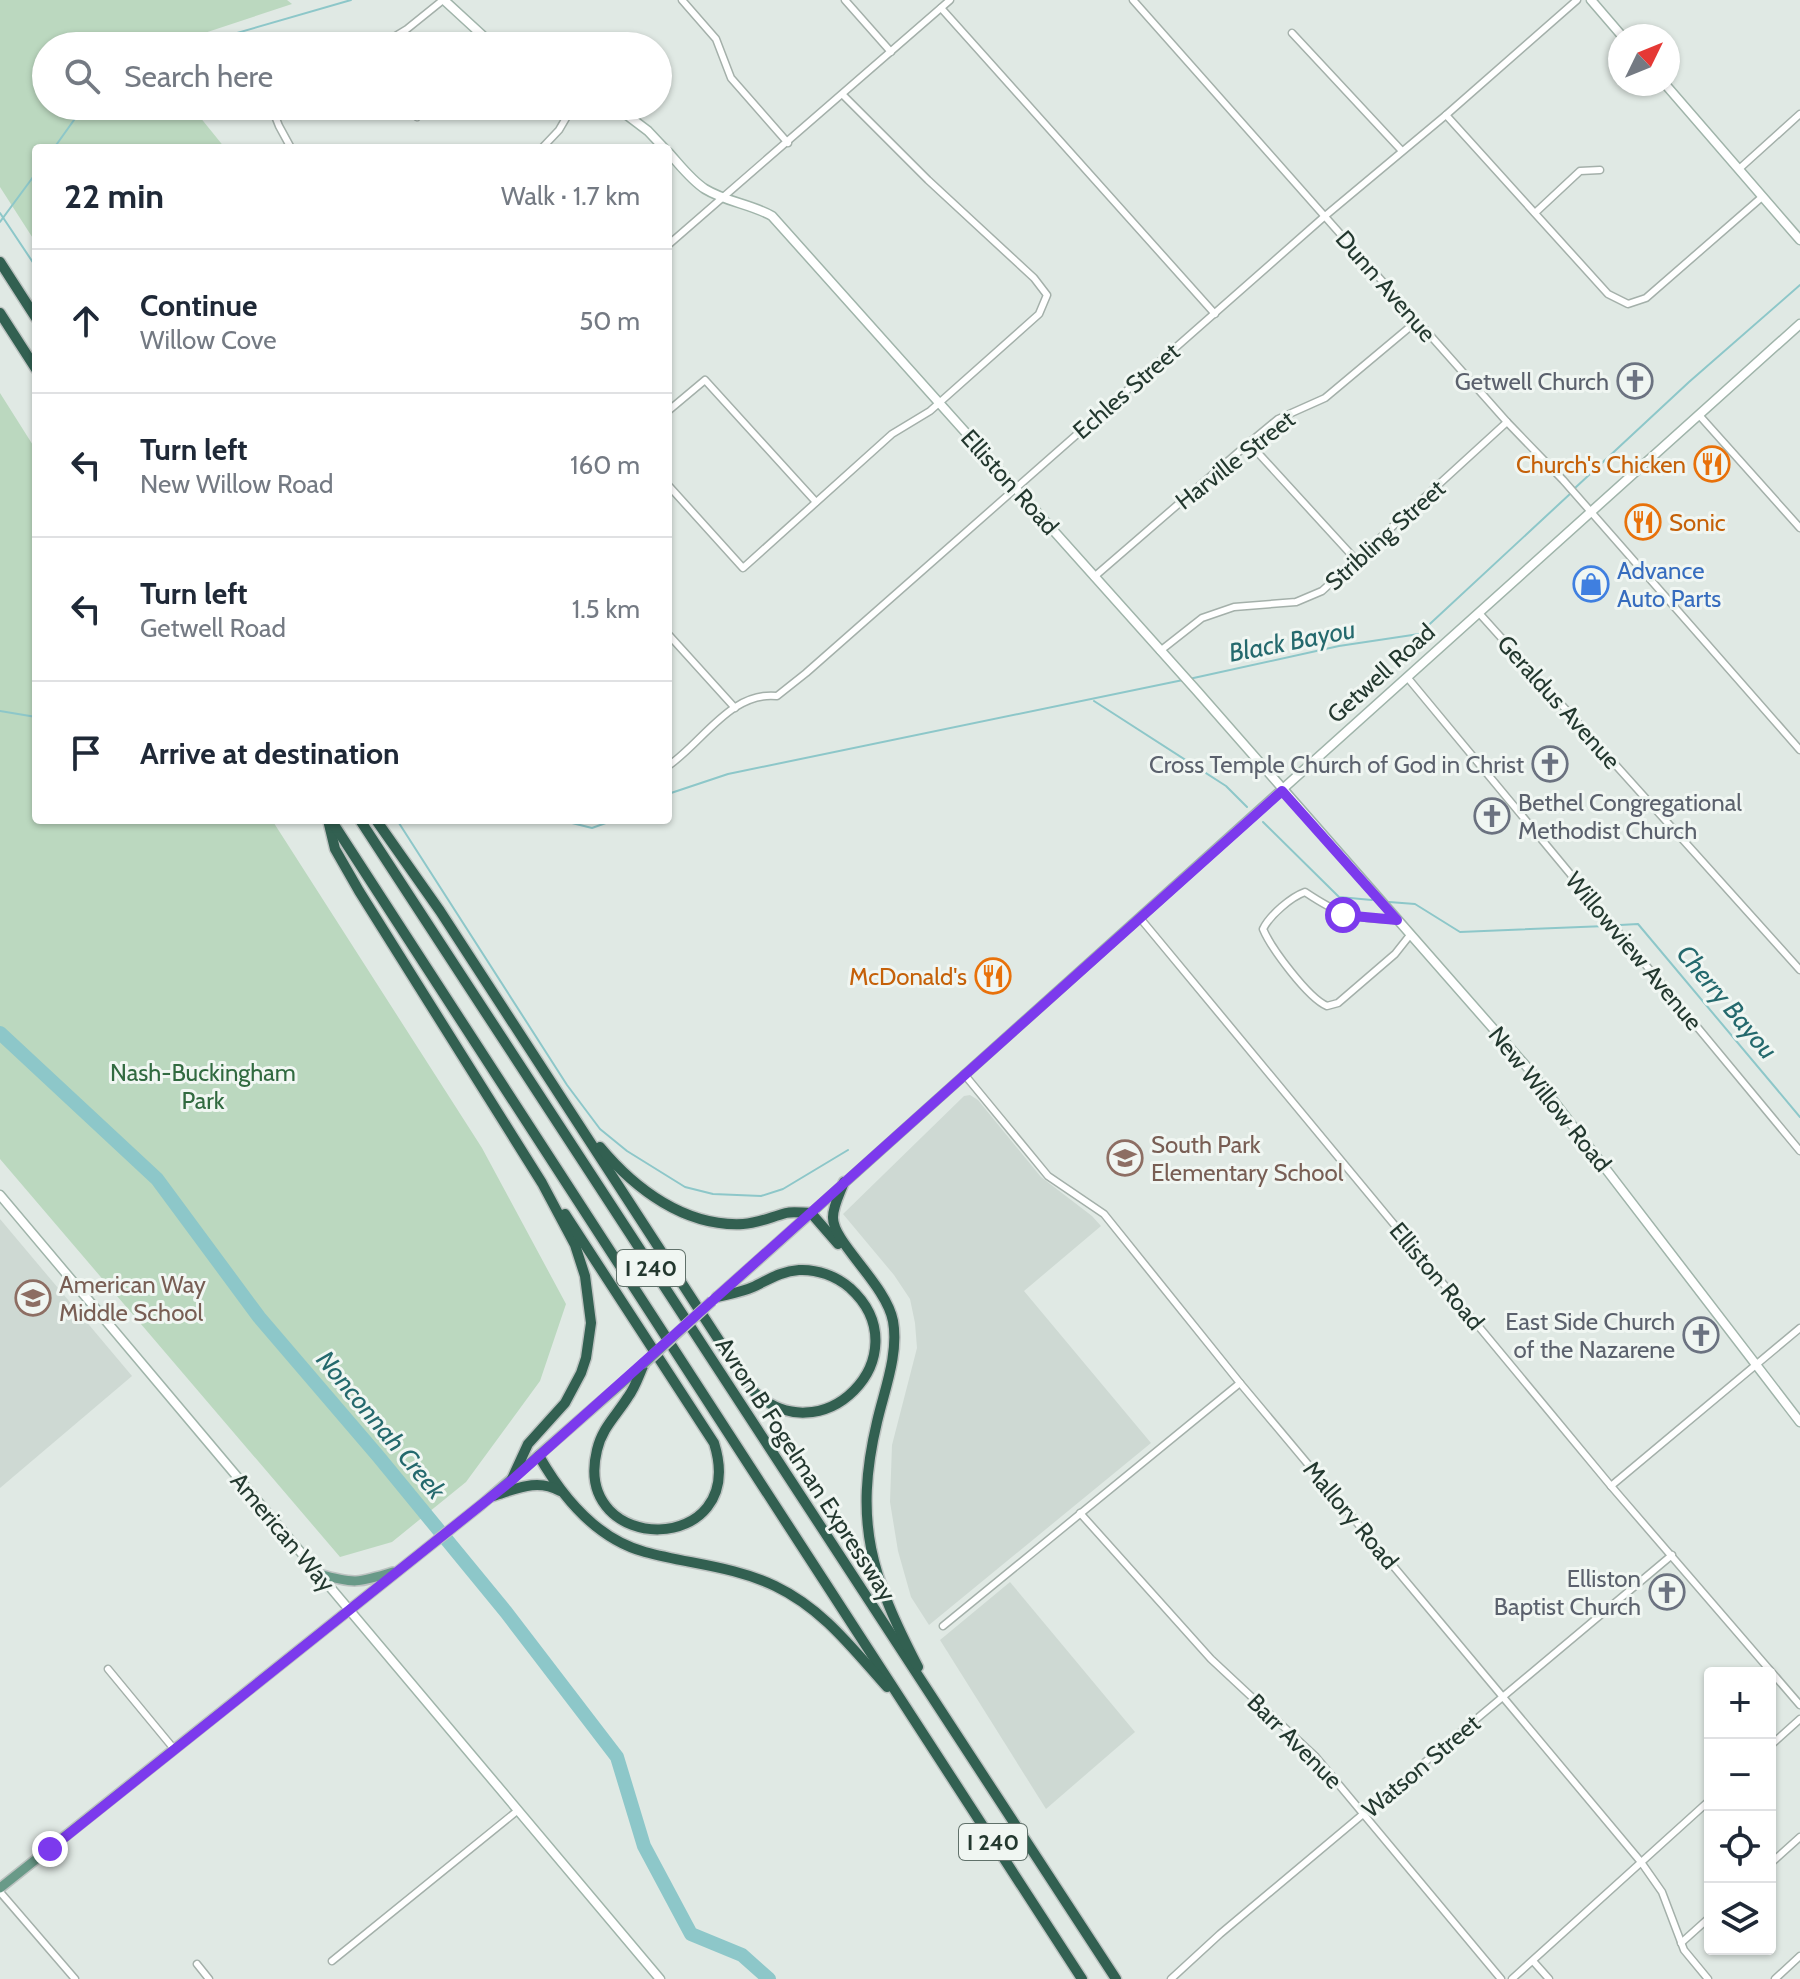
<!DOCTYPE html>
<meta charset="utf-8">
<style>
:root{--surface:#fff;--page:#f6f6f7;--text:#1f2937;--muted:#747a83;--line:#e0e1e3}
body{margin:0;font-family:Cabin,sans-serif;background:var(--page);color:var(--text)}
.controls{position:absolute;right:24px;bottom:24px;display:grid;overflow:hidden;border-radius:8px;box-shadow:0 2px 6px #0004}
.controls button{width:72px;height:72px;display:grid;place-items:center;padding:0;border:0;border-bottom:2px solid var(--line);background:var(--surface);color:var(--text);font:40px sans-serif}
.compass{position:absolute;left:1608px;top:24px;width:72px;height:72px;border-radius:50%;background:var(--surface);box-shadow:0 2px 6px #0004;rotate:47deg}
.stop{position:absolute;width:24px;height:24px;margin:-18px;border:6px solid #7c3aed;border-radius:50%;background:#fff}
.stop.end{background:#7c3aed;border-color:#fff;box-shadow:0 2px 8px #0008}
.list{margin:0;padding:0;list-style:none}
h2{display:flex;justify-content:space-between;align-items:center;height:104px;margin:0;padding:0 32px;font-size:34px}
h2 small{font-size:26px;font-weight:400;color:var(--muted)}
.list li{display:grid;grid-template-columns:52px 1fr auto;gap:24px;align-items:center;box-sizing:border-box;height:144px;padding:0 32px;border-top:2px solid var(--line)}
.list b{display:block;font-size:30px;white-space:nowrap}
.list p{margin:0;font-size:26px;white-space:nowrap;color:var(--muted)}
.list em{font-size:26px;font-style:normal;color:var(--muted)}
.icon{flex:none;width:44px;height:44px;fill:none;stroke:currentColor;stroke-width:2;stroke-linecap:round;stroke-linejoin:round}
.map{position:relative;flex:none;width:1800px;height:1979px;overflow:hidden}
.search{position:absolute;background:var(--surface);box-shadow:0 2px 6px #0004;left:32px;top:32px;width:640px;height:88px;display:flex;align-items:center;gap:20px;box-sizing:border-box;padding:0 28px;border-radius:44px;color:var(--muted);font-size:30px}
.panel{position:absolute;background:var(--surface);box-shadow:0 2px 6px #0004;left:32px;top:144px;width:640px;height:680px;border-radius:8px}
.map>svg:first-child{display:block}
.built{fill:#ced9d3}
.green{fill:#bbd8bf}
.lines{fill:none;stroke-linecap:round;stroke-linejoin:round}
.stream{stroke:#8dc7c9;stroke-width:2}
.river{stroke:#8dc7c9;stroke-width:14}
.street-casing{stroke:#a4b0aa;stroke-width:9}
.secondary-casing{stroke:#a0b4aa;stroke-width:11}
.primary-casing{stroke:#bdc3c1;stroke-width:12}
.highway-casing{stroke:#bdc3c1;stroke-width:13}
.street{stroke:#fff;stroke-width:6}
.secondary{stroke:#fff;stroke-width:8}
.primary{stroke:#699a88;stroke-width:9}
.highway{stroke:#326051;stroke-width:10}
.primary-bridge-casing{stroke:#bdc3c1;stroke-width:12;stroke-linecap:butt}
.primary-bridge{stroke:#699a88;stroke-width:9}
.route{stroke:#7c3aed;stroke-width:10}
.labels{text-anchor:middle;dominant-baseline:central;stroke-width:6;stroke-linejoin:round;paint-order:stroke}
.shield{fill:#f0f6f2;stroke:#60716a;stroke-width:2}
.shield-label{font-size:22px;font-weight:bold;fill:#23382f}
.street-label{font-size:24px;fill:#23382f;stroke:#f0f6f2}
.worship-label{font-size:24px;fill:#5b616d;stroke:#f0f6f2;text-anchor:end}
.food-label{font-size:24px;fill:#c56008;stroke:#f0f6f2;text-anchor:end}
.shop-label{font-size:24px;fill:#366cbe;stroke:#f0f6f2;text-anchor:start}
.park-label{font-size:24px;fill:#316a40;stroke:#f0f6f2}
.education-label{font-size:24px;fill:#785e54;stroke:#f0f6f2;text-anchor:start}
.water-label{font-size:26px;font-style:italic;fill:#24696d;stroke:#f0f6f2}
</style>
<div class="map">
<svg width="1800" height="1979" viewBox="0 0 1800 1979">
<rect width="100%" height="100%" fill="#e0e9e4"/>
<g class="built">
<path d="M970 1095 978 1100 1041 1177 1092 1216 1101 1226 1024 1291 1151 1443 929 1625 911 1597 898 1551 890 1502 892 1445 917 1348 915 1323 910 1299 894 1275 843 1214 964 1096Z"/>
<path d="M0 1219 132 1376 0 1488Z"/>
<path d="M1010 1582 1135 1732 1046 1809 940 1640Z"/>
</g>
<g class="green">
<path d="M0 0H287L292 4 165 46H46V106H191L225 148H36V243L0 187Z"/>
<path d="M0 393 36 450V820H272L482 1148 566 1304 540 1381 466 1482 392 1542 340 1557 0 1159Z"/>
</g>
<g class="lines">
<g class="stream">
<path d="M192 46 351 0"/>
<path d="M54 148 84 106"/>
<path d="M0 213 36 267"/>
<path d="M0 222 36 173"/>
<path d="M1575 488 1689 382 1800 285"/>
<path d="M1189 679 1339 646 1419 634 1571 493"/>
<path d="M1094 701 1226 786 1247 807"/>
<path d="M0 711 36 717"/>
<path d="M668 794 728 774 1183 680"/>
<path d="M397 820 567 1085 600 1129 627 1151 685 1187 713 1194 761 1196 783 1189 848 1150"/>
<path d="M560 820 592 828 614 820"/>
<path d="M1263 822 1339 897 1372 900"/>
<path d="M1389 902 1415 904 1460 932 1606 926"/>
<path d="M1620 925 1638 924 1800 1117"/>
</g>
<path class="river" d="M0 1033 157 1179 259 1317 378 1456 506 1612 617 1757 644 1846 691 1934 742 1955 769 1979"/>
<defs>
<g id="street">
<path d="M682 0 716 39 731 78 788 143"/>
<path d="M845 0 891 52"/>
<path d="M1133 0 1507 422 1563 480 1800 750"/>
<path d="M941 8 1215 314"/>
<path d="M1292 33 1402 151"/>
<path d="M379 46 407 29 443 0"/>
<path d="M271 106 279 126 291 148"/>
<path d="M411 106 417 117"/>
<path d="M1446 115 1608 294 1628 304 1646 298 1762 197"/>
<path d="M542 148 559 130 573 106"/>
<path d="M1739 169 1800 114"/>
<path d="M1535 213 1580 171 1600 170"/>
<path d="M668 245 950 0"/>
<path d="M668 411 705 380 816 502"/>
<path d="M1699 415 1800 528"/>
<path d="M1249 443 1357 561"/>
<path d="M668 485 743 568 892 434 930 411 1039 314 1047 295 1034 278 928 180 843 95"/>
<path d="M1094 577 1249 443 1278 419 1325 398 1417 321"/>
<path d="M1479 613 1800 970"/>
<path d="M668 634 735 708"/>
<path d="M1160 651 1202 618 1234 607 1296 602 1322 591 1507 422"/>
<path d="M1407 677 1800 1151"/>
<path d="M668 766C703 742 731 691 777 696L806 673 1325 216 1446 115 1577 0"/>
<path d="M1140 918 1611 1486 1800 1705"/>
<path d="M1397 920C1350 917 1344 918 1305 892 1291 897 1270 915 1263 929 1271 948 1308 998 1327 1006L1338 1003 1395 954 1410 935"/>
<path d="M964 1074 1048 1176 1104 1214 1240 1383 1641 1862 1662 1892 1684 1950 1708 1979"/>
<path d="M1611 1486 1800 1328"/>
<path d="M1080 1513 1211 1659 1315 1756 1501 1979"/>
<path d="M943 1626 1240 1383"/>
<path d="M108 1669 174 1749"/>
<path d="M1770 1746 1800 1719"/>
<path d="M1770 1864 1800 1837"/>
<path d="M0 1892 75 1979"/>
<path d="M1681 1943 1710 1917"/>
<path d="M332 1961 517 1811"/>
<path d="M1533 1961 1549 1979"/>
<path d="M197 1964 209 1979"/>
<path d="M1171 1979 1220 1934 1672 1555"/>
<path d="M1512 1979 1710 1800"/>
<path d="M1775 1979 1800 1956"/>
</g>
<g id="secondary">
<path d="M444 0 494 46"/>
<path d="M1591 0 1622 36"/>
<path d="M1665 84 1800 240"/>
<path d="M615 106 648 131 664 148"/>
<path d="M668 152C680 165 691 180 705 189 726 202 751 204 772 216L1197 691 1533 1074 1800 1422"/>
<path d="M0 1195 660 1979"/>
<path d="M811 1213 1800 324"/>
</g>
<g id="primary">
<path d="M718 1296 811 1213"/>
<path d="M319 1574C354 1584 358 1583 393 1572"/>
<path d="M0 1888 481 1505 644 1364"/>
</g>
<g id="highway">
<path d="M0 262 36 318"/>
<path d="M0 313 36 369"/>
<path d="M328 820 335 849 359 891 542 1183 575 1245 585 1276 591 1323 586 1358 581 1373 565 1403 528 1444 511 1481"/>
<path d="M331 820 1082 1979"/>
<path d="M360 820 1116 1979"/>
<path d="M376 820 440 911 750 1388C820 1461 924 1355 850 1288 836 1276 817 1269 799 1270 781 1271 768 1280 753 1287 742 1292 729 1294 717 1297"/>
<path d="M600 1147C635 1189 685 1227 743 1224 759 1223 771 1217 786 1213 793 1211 803 1213 811 1213L838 1244"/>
<path d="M844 1182C840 1193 833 1206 833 1217 832 1242 886 1284 893 1321 899 1354 884 1391 877 1422 853 1523 872 1578 918 1667"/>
<path d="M565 1214 714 1443C750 1557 571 1557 597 1450 602 1428 616 1416 628 1397 635 1388 639 1375 644 1364"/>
<path d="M539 1456C563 1498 597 1539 645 1552 689 1564 733 1566 775 1586 823 1609 852 1648 887 1687"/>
<path d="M493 1496C516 1489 537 1478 560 1491"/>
</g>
</defs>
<use href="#street" class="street-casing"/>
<use href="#secondary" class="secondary-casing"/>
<use href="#primary" class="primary-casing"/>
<use href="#highway" class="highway-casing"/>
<use href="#street" class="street"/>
<use href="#secondary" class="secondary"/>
<use href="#primary" class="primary"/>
<use href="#highway" class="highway"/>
<defs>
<path id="primary-bridge" d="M644 1364 712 1301"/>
</defs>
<use href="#primary-bridge" class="primary-bridge-casing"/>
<use href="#primary-bridge" class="primary-bridge"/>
</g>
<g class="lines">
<path class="route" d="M50 1849 511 1481 1282 791 1397 920 1343 915"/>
</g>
<defs>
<symbol id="church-ring" viewBox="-11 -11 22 22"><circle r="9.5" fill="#f0f6f2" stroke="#6b7280" stroke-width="1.5"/><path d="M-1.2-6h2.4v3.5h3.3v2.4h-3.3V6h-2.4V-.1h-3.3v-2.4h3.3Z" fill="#6b7280"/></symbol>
<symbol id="restaurant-ring" viewBox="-11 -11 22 22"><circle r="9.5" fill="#f0f6f2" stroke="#e8710a" stroke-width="1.5"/><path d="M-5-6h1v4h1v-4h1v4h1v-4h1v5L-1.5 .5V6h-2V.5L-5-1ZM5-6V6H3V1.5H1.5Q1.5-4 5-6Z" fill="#e8710a"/></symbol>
<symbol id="shop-ring" viewBox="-11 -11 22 22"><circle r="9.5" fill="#f0f6f2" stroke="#3f7fe0" stroke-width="1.5"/><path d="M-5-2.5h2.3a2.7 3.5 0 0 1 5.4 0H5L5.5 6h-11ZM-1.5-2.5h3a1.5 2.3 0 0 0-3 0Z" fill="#3f7fe0"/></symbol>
<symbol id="school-ring" viewBox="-11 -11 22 22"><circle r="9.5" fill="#f0f6f2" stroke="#8d6e63" stroke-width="1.5"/><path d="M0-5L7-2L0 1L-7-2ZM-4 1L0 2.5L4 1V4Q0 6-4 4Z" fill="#8d6e63"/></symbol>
</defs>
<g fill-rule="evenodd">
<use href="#church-ring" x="1615" y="361" width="40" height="40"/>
<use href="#restaurant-ring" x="1692" y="444" width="40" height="40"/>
<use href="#restaurant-ring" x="1623" y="502" width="40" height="40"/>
<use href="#shop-ring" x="1571" y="564" width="40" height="40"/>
<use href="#church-ring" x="1530" y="744" width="40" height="40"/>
<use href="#church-ring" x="1472" y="796" width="40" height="40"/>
<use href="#restaurant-ring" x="973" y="956" width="40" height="40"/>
<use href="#school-ring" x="1105" y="1138" width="40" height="40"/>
<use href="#school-ring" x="13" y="1278" width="40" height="40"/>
<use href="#church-ring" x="1681" y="1315" width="40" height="40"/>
<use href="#church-ring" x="1647" y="1572" width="40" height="40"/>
</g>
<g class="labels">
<g class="shield">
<rect x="617" y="1250" width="68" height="36" rx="6"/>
<rect x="959" y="1824" width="68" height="36" rx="6"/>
</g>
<g class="shield-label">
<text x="651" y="1268">I 240</text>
<text x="993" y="1842">I 240</text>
</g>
<g class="street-label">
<text transform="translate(1386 286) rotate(49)">Dunn Avenue</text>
<text transform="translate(1126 391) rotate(-41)">Echles Street</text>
<text transform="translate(1235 460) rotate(-38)">Harville Street</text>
<text transform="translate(1010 482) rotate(48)">Elliston Road</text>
<text transform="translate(1385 535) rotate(-42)">Stribling Street</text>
<text transform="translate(1381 673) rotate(-42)">Getwell Road</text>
<text transform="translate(1559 702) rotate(48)">Geraldus Avenue</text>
<text transform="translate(1634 951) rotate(50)">Willowview Avenue</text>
<text transform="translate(1550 1099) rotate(51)">New Willow Road</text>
<text transform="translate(1437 1276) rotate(50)">Elliston Road</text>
<text transform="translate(806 1469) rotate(57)">Avron B Fogelman Expressway</text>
<text transform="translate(1351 1515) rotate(50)">Mallory Road</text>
<text transform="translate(283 1532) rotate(50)">American Way</text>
<text transform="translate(1295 1741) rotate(45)">Barr Avenue</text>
<text transform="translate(1421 1766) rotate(-40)">Watson Street</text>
</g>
<g class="worship-label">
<text x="1609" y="381">Getwell Church</text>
<text x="1524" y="764">Cross Temple Church of God in Christ</text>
<text x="1518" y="802" text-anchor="start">Bethel Congregational<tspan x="1518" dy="28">Methodist Church</tspan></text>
<text x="1675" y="1321">East Side Church<tspan x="1675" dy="28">of the Nazarene</tspan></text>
<text x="1641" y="1578">Elliston<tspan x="1641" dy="28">Baptist Church</tspan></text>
</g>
<g class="food-label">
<text x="1686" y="464">Church's Chicken</text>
<text x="1669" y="522" text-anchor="start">Sonic</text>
<text x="967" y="976">McDonald's</text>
</g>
<g class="shop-label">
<text x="1617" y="570">Advance<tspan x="1617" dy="28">Auto Parts</tspan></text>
</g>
<g class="park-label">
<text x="203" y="1072">Nash-Buckingham<tspan x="203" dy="28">Park</tspan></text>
</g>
<g class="education-label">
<text x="1151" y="1144">South Park<tspan x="1151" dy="28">Elementary School</tspan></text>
<text x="59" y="1284">American Way<tspan x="59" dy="28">Middle School</tspan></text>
</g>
<g class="water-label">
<text transform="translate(1292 641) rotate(-11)">Black Bayou</text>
<text transform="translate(1727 1002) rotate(50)">Cherry Bayou</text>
<text transform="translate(381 1425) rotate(50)">Nonconnah Creek</text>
</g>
</g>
</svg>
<div class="controls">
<button>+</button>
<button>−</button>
<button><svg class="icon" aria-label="locate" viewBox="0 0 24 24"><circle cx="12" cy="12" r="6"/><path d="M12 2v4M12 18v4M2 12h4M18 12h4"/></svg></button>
<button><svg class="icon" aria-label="layers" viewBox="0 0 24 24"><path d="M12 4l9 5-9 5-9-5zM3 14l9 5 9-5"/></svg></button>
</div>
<svg class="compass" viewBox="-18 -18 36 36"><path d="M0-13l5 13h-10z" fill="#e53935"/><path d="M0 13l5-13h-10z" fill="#747a83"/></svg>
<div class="stop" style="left:1343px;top:915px"></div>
<div class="stop end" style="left:50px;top:1849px"></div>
<div class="search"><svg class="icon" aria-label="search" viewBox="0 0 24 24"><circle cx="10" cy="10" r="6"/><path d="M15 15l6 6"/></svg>Search here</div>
<section class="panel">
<h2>22 min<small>Walk · 1.7 km</small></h2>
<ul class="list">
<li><svg class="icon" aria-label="ahead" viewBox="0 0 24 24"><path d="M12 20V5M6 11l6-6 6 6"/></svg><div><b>Continue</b><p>Willow Cove</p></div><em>50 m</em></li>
<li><svg class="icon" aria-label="left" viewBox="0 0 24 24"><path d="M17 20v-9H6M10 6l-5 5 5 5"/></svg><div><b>Turn left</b><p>New Willow Road</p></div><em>160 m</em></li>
<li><svg class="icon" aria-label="left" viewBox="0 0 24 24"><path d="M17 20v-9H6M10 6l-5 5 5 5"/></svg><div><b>Turn left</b><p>Getwell Road</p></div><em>1.5 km</em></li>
<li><svg class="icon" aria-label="arrive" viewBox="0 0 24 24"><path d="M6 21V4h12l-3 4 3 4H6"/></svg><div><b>Arrive at destination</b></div></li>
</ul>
</section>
</div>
